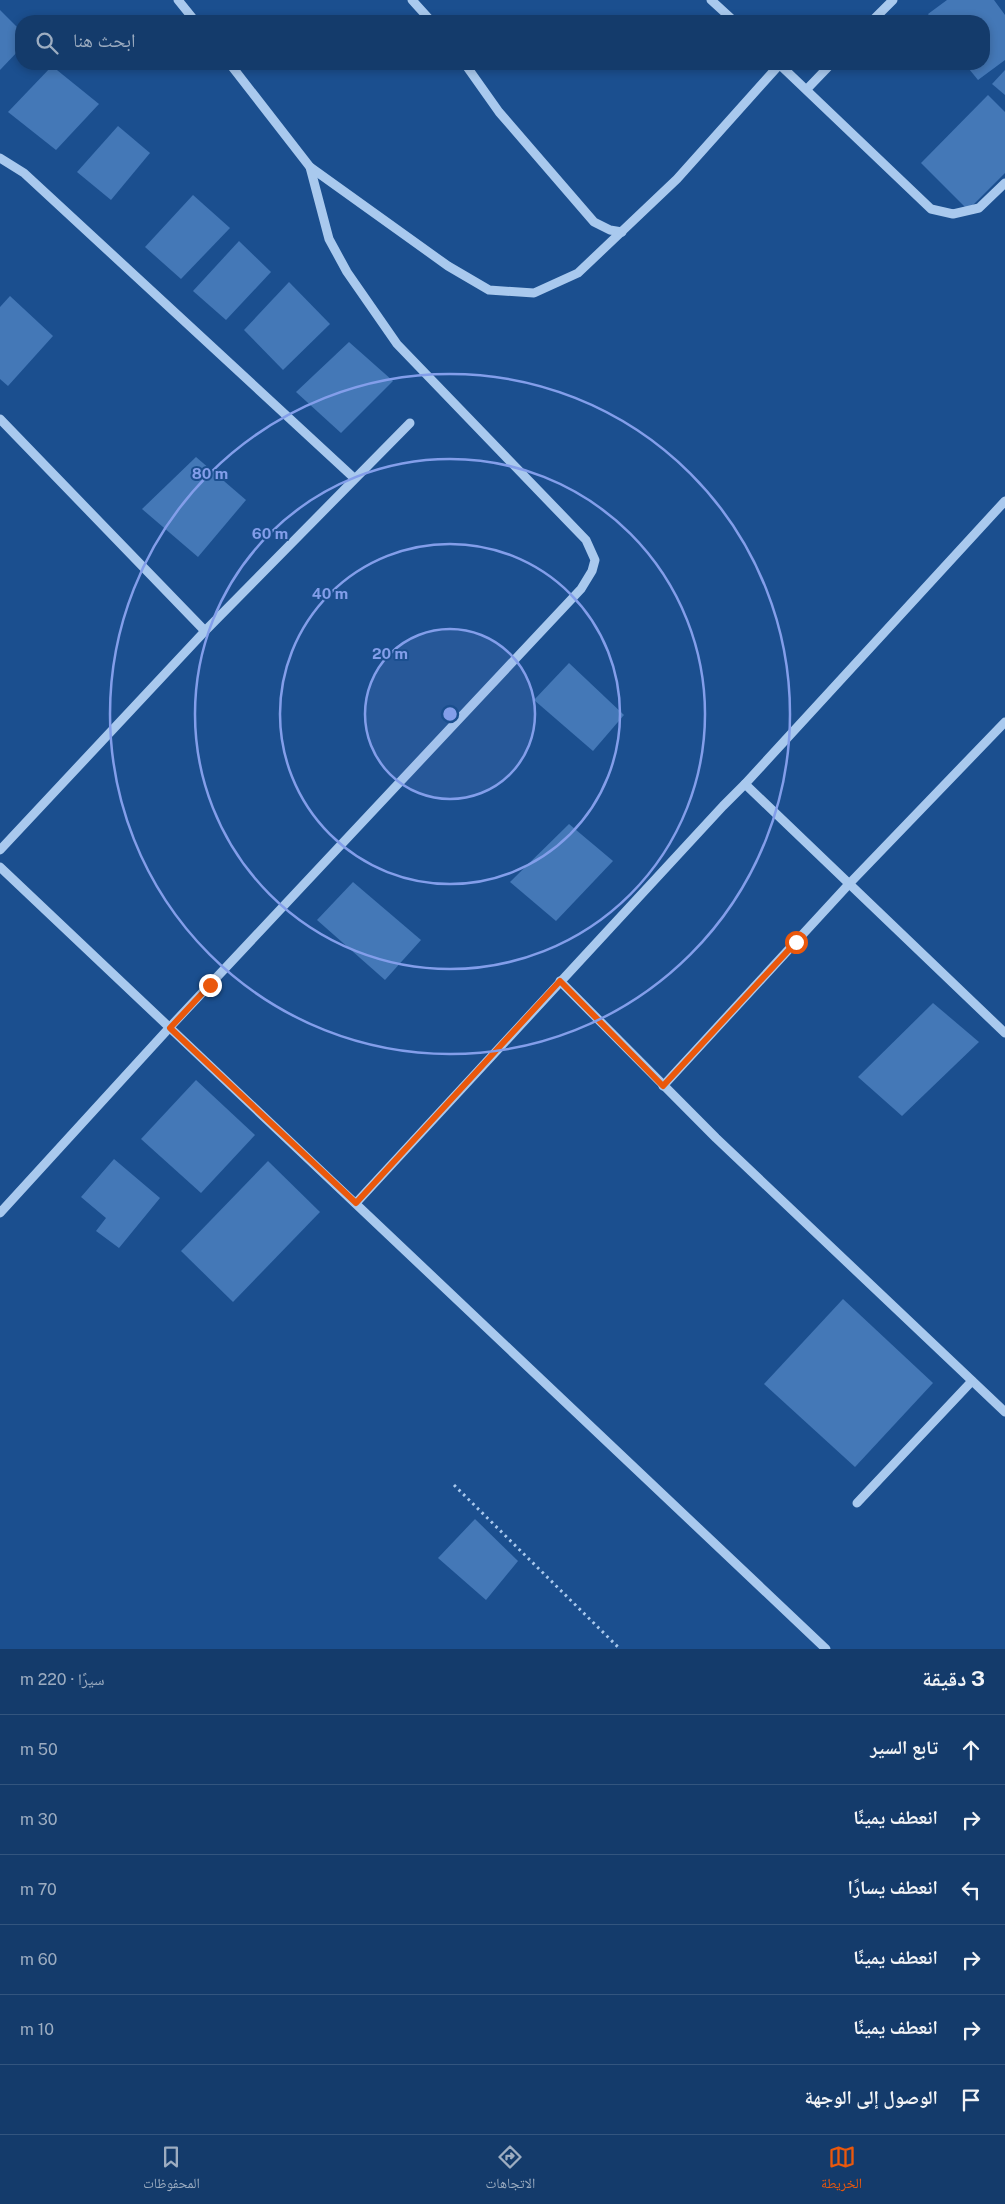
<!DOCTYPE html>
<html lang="ar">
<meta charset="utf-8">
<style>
:root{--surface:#143b6b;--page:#1d4271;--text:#f1f3f6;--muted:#9dadc1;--line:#33557e;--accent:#ea580c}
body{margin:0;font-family:"Public Sans","Noto Naskh Arabic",sans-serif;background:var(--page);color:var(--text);direction:rtl}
.stop{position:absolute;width:15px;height:15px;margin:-11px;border:4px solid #ea580c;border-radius:50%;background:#fff}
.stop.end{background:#ea580c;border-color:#fff;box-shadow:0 1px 5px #0008}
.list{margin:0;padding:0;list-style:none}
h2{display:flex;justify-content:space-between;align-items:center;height:65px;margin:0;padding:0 20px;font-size:21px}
h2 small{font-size:16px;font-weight:400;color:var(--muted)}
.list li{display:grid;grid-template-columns:32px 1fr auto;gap:15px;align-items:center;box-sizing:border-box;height:70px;padding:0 20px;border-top:1px solid var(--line)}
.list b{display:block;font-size:19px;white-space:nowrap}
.list em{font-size:16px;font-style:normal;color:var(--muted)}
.icon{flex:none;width:28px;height:28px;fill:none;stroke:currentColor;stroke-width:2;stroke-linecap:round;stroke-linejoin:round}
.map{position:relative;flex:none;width:1005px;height:1649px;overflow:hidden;direction:ltr}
.search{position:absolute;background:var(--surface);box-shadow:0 2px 8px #0003;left:15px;right:15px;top:15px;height:55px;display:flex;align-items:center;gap:12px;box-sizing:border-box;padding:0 18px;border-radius:20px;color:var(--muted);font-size:19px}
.sheet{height:485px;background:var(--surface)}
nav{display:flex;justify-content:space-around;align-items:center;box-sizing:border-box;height:70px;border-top:1px solid var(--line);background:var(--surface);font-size:14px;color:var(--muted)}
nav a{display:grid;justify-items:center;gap:2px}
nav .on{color:var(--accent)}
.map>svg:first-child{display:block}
.building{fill:#4478b7}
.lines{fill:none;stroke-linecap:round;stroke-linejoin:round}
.path{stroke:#a9c9ee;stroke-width:3;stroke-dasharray:2.5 4;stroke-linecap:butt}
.minor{stroke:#a9c9ee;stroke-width:9}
.route{stroke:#ea580c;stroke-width:6}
.ring{fill:none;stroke:#839eea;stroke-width:2.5}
.centre{fill:#839eea;stroke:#1b4f8f;stroke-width:2.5}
.ring-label{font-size:15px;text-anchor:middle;font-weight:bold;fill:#839eea;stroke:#1b4f8f;stroke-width:4;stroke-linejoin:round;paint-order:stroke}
</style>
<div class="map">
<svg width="1005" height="1649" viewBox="0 0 1005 1649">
<rect width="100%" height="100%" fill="#1b4f8f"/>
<g class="building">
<path d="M947 0H994L1005 15V60L978 80 965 64H984V21H933L928 14Z"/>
<path d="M0 10 21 31V48L0 70Z"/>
<path d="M52 66 99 104 56 150 8 112Z"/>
<path d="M1005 70V95L992 84Z"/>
<path d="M988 95 1005 112V173L968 210 921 163Z"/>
<path d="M118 126 150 153 111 200 77 172Z"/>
<path d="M193 195 230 228 181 279 145 247Z"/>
<path d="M239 241 271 272 226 320 193 291Z"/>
<path d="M289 282 330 324 283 370 244 330Z"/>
<path d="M10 296 53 336 8 386 0 379V307Z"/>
<path d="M349 342 393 381 341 433 296 392Z"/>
<path d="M196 457 246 500 198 557 142 509Z"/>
<path d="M569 663 624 715 593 751 534 700Z"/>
<path d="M569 824 613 861 556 921 510 882Z"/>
<path d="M353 882 421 940 385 980 317 920Z"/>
<path d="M933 1003 979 1042 902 1116 858 1077Z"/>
<path d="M196 1080 255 1135 201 1193 141 1139Z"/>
<path d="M114 1159 160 1198 119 1248 96 1231 106 1218 81 1197Z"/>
<path d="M268 1161 320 1212 233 1302 181 1251Z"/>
<path d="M843 1299 933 1383 855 1467 764 1384Z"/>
<path d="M475 1519 518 1561 486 1600 438 1558Z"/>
</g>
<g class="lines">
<path class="path" d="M454 1485 620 1649"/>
<g class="minor">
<path d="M178 0 195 21"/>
<path d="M412 0 431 21"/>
<path d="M711 0 734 21"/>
<path d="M872 21 893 0"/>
<path d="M465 64 499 112 594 222 610 230 622 232"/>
<path d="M779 64 931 209 953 214 979 208 1005 183"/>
<path d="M807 89 831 64"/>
<path d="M0 158 24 173 354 478"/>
<path d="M310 167 448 266 489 290 534 293 578 273 677 179 780 64"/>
<path d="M0 419 205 631"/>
<path d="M745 784 1005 1033"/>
<path d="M0 850 205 631 410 423"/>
<path d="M0 867 826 1649"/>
<path d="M560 981 716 1138 1005 1412"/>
<path d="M663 1086 849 884 1005 722"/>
<path d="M356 1203 723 806 745 784 1005 501"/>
<path d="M0 1213 170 1027 581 589 592 571 595 560 586 540 397 344 347 272 329 239 310 167 230 64"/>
<path d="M857 1503 972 1381"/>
</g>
</g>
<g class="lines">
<path class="route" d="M210 985 170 1028 356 1203 560 981 663 1086 796 942"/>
</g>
<circle cx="450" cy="714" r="85" fill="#839eea" fill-opacity=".12"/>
<g class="ring">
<circle cx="450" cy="714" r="85"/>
<circle cx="450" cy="714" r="170"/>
<circle cx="450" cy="714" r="255"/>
<circle cx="450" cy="714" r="340"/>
</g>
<circle cx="450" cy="714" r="8" class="centre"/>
<g class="ring-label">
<text x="210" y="479">80 m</text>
<text x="270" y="539">60 m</text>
<text x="330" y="599">40 m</text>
<text x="390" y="659">20 m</text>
</g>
</svg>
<div class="stop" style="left:796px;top:942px"></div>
<div class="stop end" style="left:210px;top:985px"></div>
<div class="search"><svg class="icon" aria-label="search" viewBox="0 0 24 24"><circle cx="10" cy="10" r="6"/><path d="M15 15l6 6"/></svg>ابحث هنا</div>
</div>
<section class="sheet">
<h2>3 دقيقة<small>سيرًا · 220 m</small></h2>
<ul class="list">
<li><svg class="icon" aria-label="ahead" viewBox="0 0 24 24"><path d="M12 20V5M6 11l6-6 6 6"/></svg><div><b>تابع السير</b></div><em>50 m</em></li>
<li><svg class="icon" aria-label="right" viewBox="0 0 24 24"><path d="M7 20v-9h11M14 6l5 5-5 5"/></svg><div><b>انعطف يمينًا</b></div><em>30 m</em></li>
<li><svg class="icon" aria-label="left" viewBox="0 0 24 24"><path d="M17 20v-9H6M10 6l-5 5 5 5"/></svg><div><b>انعطف يسارًا</b></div><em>70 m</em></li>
<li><svg class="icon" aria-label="right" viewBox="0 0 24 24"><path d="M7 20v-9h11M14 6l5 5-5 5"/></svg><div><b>انعطف يمينًا</b></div><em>60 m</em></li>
<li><svg class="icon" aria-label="right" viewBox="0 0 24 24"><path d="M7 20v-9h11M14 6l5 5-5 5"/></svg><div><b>انعطف يمينًا</b></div><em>10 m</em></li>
<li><svg class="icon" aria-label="arrive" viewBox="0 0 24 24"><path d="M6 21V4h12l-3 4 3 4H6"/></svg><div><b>الوصول إلى الوجهة</b></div></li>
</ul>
</section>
<nav>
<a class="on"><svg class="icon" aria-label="map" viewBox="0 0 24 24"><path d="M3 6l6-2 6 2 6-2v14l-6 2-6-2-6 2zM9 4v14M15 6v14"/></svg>الخريطة</a>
<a><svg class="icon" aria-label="directions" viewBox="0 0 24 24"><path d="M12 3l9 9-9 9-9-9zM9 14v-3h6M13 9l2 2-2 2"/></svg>الاتجاهات</a>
<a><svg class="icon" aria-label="saved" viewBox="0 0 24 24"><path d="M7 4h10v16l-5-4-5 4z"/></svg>المحفوظات</a>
</nav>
